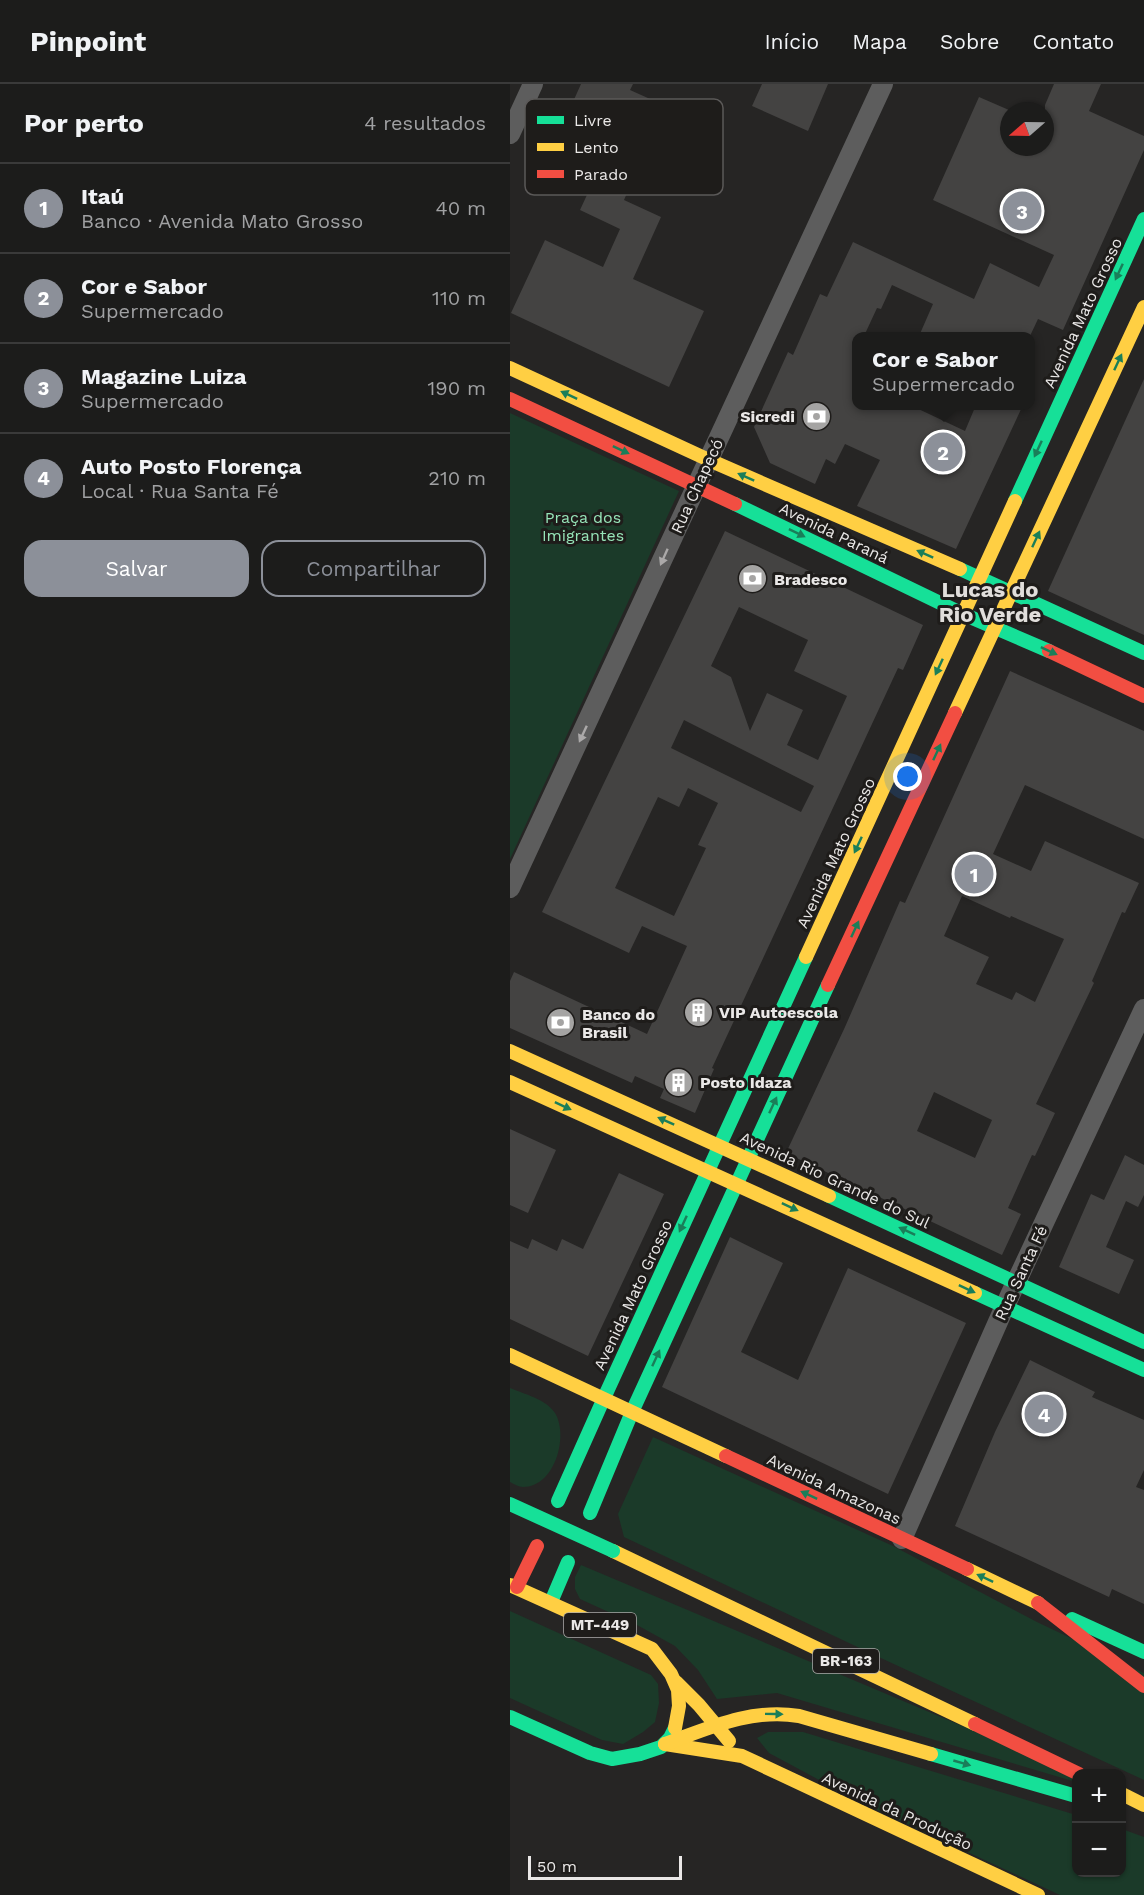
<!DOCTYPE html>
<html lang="pt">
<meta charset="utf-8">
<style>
:root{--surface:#1c1c1b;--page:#292928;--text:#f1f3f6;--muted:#a0a1a3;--line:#3a3a3a;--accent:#8c9099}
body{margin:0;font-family:"Work Sans",sans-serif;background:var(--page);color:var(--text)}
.controls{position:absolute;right:18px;bottom:18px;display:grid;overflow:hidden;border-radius:12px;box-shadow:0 2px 4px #0004}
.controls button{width:54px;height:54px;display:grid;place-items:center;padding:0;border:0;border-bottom:2px solid var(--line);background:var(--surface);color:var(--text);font:30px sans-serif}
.compass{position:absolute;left:490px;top:18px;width:54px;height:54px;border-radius:50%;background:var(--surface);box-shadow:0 2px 4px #0004;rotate:250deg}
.scale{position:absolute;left:18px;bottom:15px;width:154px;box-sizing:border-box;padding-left:6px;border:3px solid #eae8e7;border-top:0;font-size:16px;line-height:21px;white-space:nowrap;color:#eae8e7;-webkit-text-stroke:4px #1e1c1a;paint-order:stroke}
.you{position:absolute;left:398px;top:693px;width:21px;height:21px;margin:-15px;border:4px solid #fff;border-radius:50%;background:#1a73e8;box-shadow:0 0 0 9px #1a73e833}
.badge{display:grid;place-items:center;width:39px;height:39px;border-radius:50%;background:var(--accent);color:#fff;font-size:20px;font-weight:700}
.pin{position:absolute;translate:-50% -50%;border:3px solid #fff;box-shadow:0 2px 6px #0006}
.popup{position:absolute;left:342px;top:248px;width:183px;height:78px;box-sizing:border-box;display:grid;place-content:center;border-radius:12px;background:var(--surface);filter:drop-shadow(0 2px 4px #0005);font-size:20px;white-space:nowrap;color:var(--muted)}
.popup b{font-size:22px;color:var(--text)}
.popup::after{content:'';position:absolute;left:50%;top:100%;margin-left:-12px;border:12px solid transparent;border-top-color:var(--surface)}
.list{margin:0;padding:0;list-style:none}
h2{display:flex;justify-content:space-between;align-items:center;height:78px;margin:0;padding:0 24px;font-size:26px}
h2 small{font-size:20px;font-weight:400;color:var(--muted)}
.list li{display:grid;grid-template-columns:39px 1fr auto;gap:18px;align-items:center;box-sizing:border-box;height:90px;padding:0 24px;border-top:2px solid var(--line)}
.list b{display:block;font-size:22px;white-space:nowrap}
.list p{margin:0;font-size:20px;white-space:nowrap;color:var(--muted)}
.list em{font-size:20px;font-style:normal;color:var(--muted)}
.actions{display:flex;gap:12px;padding:18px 24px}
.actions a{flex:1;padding:14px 0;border:2px solid var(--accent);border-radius:18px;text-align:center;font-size:21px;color:var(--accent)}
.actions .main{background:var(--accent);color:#fff}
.map{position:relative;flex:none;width:634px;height:1811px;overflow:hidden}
header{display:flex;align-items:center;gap:36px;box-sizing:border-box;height:84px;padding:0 30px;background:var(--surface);border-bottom:2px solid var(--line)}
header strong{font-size:28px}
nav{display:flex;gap:33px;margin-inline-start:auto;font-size:21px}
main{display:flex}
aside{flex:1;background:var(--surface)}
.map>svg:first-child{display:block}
.green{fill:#1b3a29}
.water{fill:#031733}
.building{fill:#444342;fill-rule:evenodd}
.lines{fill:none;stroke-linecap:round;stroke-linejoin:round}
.street{stroke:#5d5d5d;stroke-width:20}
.fast{stroke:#16e098;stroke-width:14}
.slow{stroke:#ffcf43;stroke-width:14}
.jam{stroke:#f24e42;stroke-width:14}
.fast-bridge{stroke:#16e098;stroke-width:14}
.oneway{fill:#1a7e59}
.oneway2{fill:#aba9a9}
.labels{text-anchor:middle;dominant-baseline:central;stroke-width:6;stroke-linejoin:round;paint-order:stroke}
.shield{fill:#1e1c1a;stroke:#adabaa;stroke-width:1.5}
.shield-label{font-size:15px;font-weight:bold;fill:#eae8e7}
.street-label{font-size:16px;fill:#eae8e7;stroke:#1e1c1a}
.poi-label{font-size:16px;font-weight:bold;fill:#eae8e7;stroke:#1e1c1a;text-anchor:start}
.park-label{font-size:16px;fill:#96e4b8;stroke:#1e1c1a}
.district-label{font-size:22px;font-weight:bold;fill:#e1dedb;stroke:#1e1c1a}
.key{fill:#1e1c1a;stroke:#5b5958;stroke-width:1.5}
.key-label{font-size:16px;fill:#eae8e7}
</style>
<header>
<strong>Pinpoint</strong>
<nav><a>Início</a><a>Mapa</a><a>Sobre</a><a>Contato</a></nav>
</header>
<main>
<aside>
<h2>Por perto<small>4 resultados</small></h2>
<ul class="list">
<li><span class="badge">1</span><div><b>Itaú</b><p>Banco · Avenida Mato Grosso</p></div><em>40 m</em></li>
<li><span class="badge">2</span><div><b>Cor e Sabor</b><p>Supermercado</p></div><em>110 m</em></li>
<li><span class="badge">3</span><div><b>Magazine Luiza</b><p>Supermercado</p></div><em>190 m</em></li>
<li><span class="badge">4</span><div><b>Auto Posto Florença</b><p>Local · Rua Santa Fé</p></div><em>210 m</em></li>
</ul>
<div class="actions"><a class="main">Salvar</a><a>Compartilhar</a></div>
</aside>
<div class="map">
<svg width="634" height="1811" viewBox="0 0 634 1811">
<rect width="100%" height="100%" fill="#262524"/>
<g class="green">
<path d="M0 329 169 407 0 775Z"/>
<path d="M0 1304C14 1310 36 1315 45 1329 59 1352 45 1403 13 1403 9 1403 4 1400 0 1398Z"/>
<path d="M143 1353 383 1462 527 1538 634 1589V1696L373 1575 114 1453 108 1430Z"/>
<path d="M71 1481 566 1690V1698L267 1609 207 1615 188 1586 165 1562 127 1541 70 1515 65 1505V1493Z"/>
<path d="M0 1527 141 1591 148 1600 149 1619 145 1638 133 1648 113 1660 92 1656 0 1614Z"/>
<path d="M258 1648H293L566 1731V1788H612V1745L634 1753V1811H550L352 1719 259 1669 247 1654Z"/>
</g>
<path class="water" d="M128 56 143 73 135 81 120 64Z"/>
<g class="building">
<path d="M71 0H123L120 6 178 32 165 62 119 42 104 74 49 49Z"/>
<path d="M252 0H318L298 47 242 22Z"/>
<path d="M544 0H591L579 27 634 52V66L553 246 528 235 520 252H409L423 220 382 201 371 225 367 224 354 252H346V321H400L455 347 466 321H513L446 465 347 422 370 376 335 360 325 380 316 375 305 400 260 379 244 343 278 268 283 271 310 210 317 213 343 158 464 215 480 179 529 203 544 171 423 116 469 13 499 26V63H535V21Z"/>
<path d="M88 87 120 102 114 116 151 133 123 195 194 227 159 303 1 229 35 156 93 183 110 145 70 126Z"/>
<path d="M634 295V551L538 507Z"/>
<path d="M215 447 413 541 393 586 388 584 202 984 204 985 185 1029 150 1014 154 1005 125 992 122 999 0 944V897L4 888 137 950 177 862 132 842 119 869 32 828ZM229 523 298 556 284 587 337 612 308 676 277 661 293 626 257 609 240 647 221 593 201 582ZM174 636 304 702 291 728 161 664ZM178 704 208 719 188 761 196 764 164 832 105 804 148 713 169 723Z"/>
<path d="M500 587 634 647V755L515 701 483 770 521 787 535 757 629 799 615 829 612 828 582 897 584 899 526 1020 545 1029 525 1072 522 1071 498 1124 511 1130 492 1171 276 1069 335 943 390 817 395 819ZM452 812 500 834 501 832 554 855 525 918 506 908 502 916 466 900 479 873 434 852ZM424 1008 482 1036 465 1074 407 1047Z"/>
<path d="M0 1045 46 1066 18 1129 0 1121Z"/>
<path d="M615 1071 634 1081V1111L628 1123 616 1117 596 1163 624 1176 609 1210 549 1183 581 1110 594 1116Z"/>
<path d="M109 1089 154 1110 78 1272 0 1235V1157L18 1165 22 1155 47 1167 52 1155 73 1165Z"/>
<path d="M220 1153 273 1179 231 1268 288 1296 338 1184 456 1239 378 1410 152 1303Z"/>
<path d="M520 1276 585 1308 582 1313 634 1336V1386L626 1403 634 1406V1520L602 1505 599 1513 445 1442 485 1348Z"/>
</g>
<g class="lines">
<g class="street">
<path d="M0 50 23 0"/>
<path d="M0 804 373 0"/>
<path d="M392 1455 495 1222 634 925"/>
</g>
<g class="fast">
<path d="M505 417 634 135"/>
<path d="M225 420 453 530 539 567"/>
<path d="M450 485 634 569"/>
<path d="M319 1112 634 1258"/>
<path d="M465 1209 634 1286"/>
<path d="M94 1314 296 873"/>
<path d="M122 1328 318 901"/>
<path d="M48 1417 94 1314"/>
<path d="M80 1429 122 1328"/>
<path d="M41 1518 58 1478"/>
<path d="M562 1535 634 1568"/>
<path d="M0 1633 80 1669 102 1675 130 1670 151 1663 160 1654 165 1644"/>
<path d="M421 1670 566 1712"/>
</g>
<g class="slow">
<path d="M0 284 199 376 450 485"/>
<path d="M445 629 634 223"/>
<path d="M296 873 505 417"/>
<path d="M0 967 319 1112"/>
<path d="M0 998 465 1209"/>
<path d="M0 1271 216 1372"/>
<path d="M103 1467 465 1640"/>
<path d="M457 1485 528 1519"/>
<path d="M0 1501 142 1565 161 1590 168 1606 169 1622 165 1644"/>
<path d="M166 1598 189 1621 219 1657"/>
<path d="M155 1660 232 1672 528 1811"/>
<path d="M155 1660C199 1644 241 1624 289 1632L421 1670"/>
<path d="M612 1710 634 1721"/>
</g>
<g class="jam">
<path d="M0 315 225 420"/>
<path d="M539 567 634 612"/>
<path d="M318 901 445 629"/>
<path d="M216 1372 457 1485"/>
<path d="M7 1503 27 1462"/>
<path d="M528 1519 634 1602"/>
<path d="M465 1640 569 1690"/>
</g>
<path class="fast-bridge" d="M0 1420 103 1467"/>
</g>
<defs><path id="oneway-solid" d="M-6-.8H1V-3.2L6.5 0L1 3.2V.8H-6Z" transform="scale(1.5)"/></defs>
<g class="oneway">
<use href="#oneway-solid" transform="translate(609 188) rotate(115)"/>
<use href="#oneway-solid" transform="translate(608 278) rotate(-65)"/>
<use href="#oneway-solid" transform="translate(59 311) rotate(-155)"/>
<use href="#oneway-solid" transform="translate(528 365) rotate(115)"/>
<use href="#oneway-solid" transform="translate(111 366) rotate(25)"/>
<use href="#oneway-solid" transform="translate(236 393) rotate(-156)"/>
<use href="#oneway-solid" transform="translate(287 449) rotate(26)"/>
<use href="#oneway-solid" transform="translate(526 455) rotate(-65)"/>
<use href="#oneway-solid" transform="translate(415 470) rotate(-156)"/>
<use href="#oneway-solid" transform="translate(539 567) rotate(25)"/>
<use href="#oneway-solid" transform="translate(429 583) rotate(115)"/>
<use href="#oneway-solid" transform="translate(427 668) rotate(-65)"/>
<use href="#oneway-solid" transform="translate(348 761) rotate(115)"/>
<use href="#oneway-solid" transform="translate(345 845) rotate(-65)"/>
<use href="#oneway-solid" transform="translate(263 1021) rotate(-65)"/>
<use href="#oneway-solid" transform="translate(53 1022) rotate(25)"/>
<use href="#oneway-solid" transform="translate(156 1037) rotate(-156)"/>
<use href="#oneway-solid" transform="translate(280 1123) rotate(25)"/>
<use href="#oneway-solid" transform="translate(173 1140) rotate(115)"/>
<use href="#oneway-solid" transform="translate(397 1147) rotate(-155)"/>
<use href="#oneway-solid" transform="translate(457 1205) rotate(25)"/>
<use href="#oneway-solid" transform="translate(146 1274) rotate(-65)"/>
<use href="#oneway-solid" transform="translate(299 1411) rotate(-155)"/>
<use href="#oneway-solid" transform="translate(475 1494) rotate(-155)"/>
<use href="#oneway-solid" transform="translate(264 1630) rotate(1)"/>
<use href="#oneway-solid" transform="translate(452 1679) rotate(16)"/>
</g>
<g class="oneway2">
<use href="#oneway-solid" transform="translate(154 473) rotate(114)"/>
<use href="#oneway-solid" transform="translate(73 650) rotate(115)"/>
</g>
<defs>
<symbol id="bank-disc" viewBox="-11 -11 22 22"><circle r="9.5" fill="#a5a4a3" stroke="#1e1c1a"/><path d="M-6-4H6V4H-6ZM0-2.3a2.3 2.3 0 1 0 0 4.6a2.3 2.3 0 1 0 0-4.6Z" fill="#fff"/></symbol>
<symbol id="building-disc" viewBox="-11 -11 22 22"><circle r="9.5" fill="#a5a4a3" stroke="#1e1c1a"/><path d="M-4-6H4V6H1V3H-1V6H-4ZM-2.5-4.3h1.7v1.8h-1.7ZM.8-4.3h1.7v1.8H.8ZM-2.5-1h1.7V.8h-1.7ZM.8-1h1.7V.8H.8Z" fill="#fff"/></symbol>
</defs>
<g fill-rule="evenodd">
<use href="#bank-disc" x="290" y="316" width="33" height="33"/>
<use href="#bank-disc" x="226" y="478" width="33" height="33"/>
<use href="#building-disc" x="172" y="912" width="33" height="33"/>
<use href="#bank-disc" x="34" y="922" width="33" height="33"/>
<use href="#building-disc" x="152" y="982" width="33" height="33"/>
</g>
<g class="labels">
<g class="shield">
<rect x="54" y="1529" width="72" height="24" rx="4.5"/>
<rect x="303" y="1565" width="66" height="24" rx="4.5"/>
</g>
<g class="shield-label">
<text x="90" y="1541">MT-449</text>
<text x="336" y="1577">BR-163</text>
</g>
<g class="street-label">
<text transform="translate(573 229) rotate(-65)">Avenida Mato Grosso</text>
<text transform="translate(187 402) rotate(-65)">Rua Chapecó</text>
<text transform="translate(324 449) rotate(26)">Avenida Paraná</text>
<text transform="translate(326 769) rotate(-65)">Avenida Mato Grosso</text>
<text transform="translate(325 1096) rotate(25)">Avenida Rio Grande do Sul</text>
<text transform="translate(511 1189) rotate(-65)">Rua Santa Fé</text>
<text transform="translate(123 1211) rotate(-65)">Avenida Mato Grosso</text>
<text transform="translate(324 1405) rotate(25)">Avenida Amazonas</text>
<text transform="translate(387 1727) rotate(25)">Avenida da Produção</text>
</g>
<g class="poi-label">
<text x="285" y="332" text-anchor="end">Sicredi</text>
<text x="264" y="495">Bradesco</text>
<text x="209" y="928">VIP Autoescola</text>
<text x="72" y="930">Banco do<tspan x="72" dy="18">Brasil</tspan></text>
<text x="190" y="998">Posto Idaza</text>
</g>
<g class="park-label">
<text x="73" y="433">Praça dos<tspan x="73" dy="18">Imigrantes</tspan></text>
</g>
<g class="district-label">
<text x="480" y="505">Lucas do<tspan x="480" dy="25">Rio Verde</tspan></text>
</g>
</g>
<rect x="15" y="15" width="198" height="96" rx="9" class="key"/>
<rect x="27" y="32" width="27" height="8" fill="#16e098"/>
<rect x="27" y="59" width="27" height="8" fill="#ffcf43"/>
<rect x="27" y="86" width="27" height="8" fill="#f24e42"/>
<g class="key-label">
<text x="64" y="42">Livre</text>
<text x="64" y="69">Lento</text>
<text x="64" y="96">Parado</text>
</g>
</svg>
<div class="controls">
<button>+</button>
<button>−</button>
</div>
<svg class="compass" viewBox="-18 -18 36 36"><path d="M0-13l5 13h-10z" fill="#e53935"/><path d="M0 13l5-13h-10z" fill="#a0a1a3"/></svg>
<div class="scale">50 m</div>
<div class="you"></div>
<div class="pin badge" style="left:464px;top:790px">1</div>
<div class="pin badge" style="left:433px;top:368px">2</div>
<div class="popup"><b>Cor e Sabor</b>Supermercado</div>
<div class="pin badge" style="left:512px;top:127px">3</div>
<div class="pin badge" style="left:534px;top:1330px">4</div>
</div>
</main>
